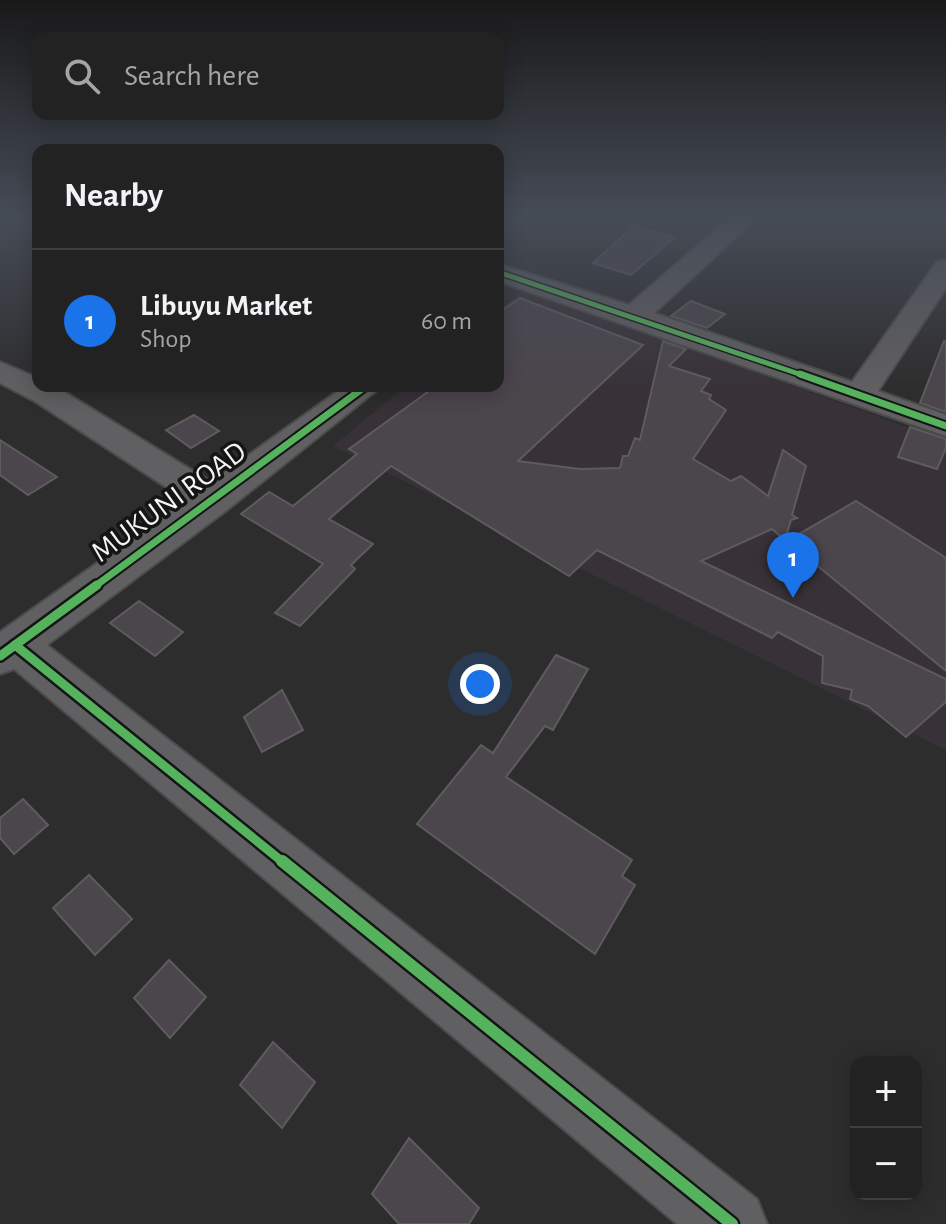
<!DOCTYPE html>
<meta charset="utf-8">
<style>
:root{--surface:#222;--page:#2e2f2f;--text:#f1f3f6;--muted:#a2a4a5;--line:#3f3f40;--accent:#1a73e8}
body{margin:0;font-family:"Alegreya Sans",sans-serif;background:var(--page);color:var(--text)}
.controls{position:absolute;right:24px;bottom:24px;display:grid;overflow:hidden;border-radius:16px;box-shadow:0 4px 20px #0003}
.controls button{width:72px;height:72px;display:grid;place-items:center;padding:0;border:0;border-bottom:2px solid var(--line);background:var(--surface);color:var(--text);font:40px sans-serif}
.you{position:absolute;left:480px;top:684px;width:28px;height:28px;margin:-20px;border:6px solid #fff;border-radius:50%;background:#1a73e8;box-shadow:0 0 0 12px #1a73e833}
.badge{display:grid;place-items:center;width:52px;height:52px;border-radius:50%;background:var(--accent);color:#fff;font-size:26px;font-weight:700}
.pin{position:absolute;translate:-50% -66px;filter:drop-shadow(0 2px 4px #0008)}
.pin::after{content:'';position:absolute;top:42px;width:28px;height:24px;background:inherit;clip-path:polygon(0 0,100% 0,50% 100%)}
.list{margin:0;padding:0;list-style:none}
h2{display:flex;justify-content:space-between;align-items:center;height:104px;margin:0;padding:0 32px;font-size:34px}
h2 small{font-size:26px;font-weight:400;color:var(--muted)}
.list li{display:grid;grid-template-columns:52px 1fr auto;gap:24px;align-items:center;box-sizing:border-box;height:144px;padding:0 32px;border-top:2px solid var(--line)}
.list b{display:block;font-size:30px;white-space:nowrap}
.list p{margin:0;font-size:26px;white-space:nowrap;color:var(--muted)}
.list em{font-size:26px;font-style:normal;color:var(--muted)}
.icon{flex:none;width:44px;height:44px;fill:none;stroke:currentColor;stroke-width:2;stroke-linecap:round;stroke-linejoin:round}
.map{position:relative;flex:none;width:946px;height:1224px;overflow:hidden}
.search{position:absolute;background:var(--surface);box-shadow:0 4px 20px #0003;left:32px;top:32px;width:472px;height:88px;display:flex;align-items:center;gap:20px;box-sizing:border-box;padding:0 28px;border-radius:16px;color:var(--muted);font-size:30px}
.panel{position:absolute;background:var(--surface);box-shadow:0 4px 20px #0003;left:32px;top:144px;width:472px;height:248px;border-radius:16px}
.map>svg:first-child{display:block}
.built{fill:#383138}
.building{fill:#4b454c;stroke:#5d5c5d;stroke-width:2}
.lines{fill:none;stroke-linecap:round;stroke-linejoin:round}
.minor-casing{stroke:#4b4a4b;stroke-width:4}
.minor{fill:#605f61;fill-rule:evenodd}
.cycleway-far3-casing{stroke:#161516;stroke-width:8}
.cycleway-far2-casing{stroke:#161516;stroke-width:11}
.cycleway-far1-casing{stroke:#161516;stroke-width:14}
.cycleway-casing{stroke:#161516;stroke-width:17}
.cycleway-far3{stroke:#56b35d;stroke-width:5}
.cycleway-far2{stroke:#56b35d;stroke-width:7}
.cycleway-far1{stroke:#56b35d;stroke-width:9}
.cycleway{stroke:#56b35d;stroke-width:12}
.labels{text-anchor:middle;dominant-baseline:central;stroke-width:7;stroke-linejoin:round;paint-order:stroke}
.street-label{font-size:30px;fill:#f5f3f5;stroke:#161516}
</style>
<div class="map">
<svg width="946" height="1224" viewBox="0 0 946 1224">
<rect width="100%" height="100%" fill="#2e2d2e"/>
<path class="built" d="M525 289 946 441V750L333 446 406 386H498V311Z"/>
<g class="building">
<path d="M634 226 675 237 631 275 593 263Z"/>
<path d="M520 298 643 345 518 461 580 469 620 468 623 456H628L635 438 640 440 663 341 686 349 669 366 710 379 701 391 711 395 709 399 726 410 693 459 731 481 741 476 768 496 783 450 806 466 792 515 797 518 791 520 785 540 772 529 701 561 946 679V702L906 737 868 706 850 699 852 690 822 683 823 656 778 632 772 638 597 550 569 576 391 466 329 519 373 544 351 565 355 569 300 626 275 613 323 564 241 514 269 492 293 506 357 454 349 449 436 386H498V313Z"/>
<path d="M691 301 725 314 707 328 671 316Z"/>
<path d="M944 341H946V412L920 403Z"/>
<path d="M194 415 219 431 191 448 166 430Z"/>
<path d="M910 427 946 439V448L937 469 898 457Z"/>
<path d="M0 440 57 477 28 495 0 475Z"/>
<path d="M856 501 946 558V671L787 541Z"/>
<path d="M139 601 183 632 155 656 110 623Z"/>
<path d="M556 655 588 669 553 730 545 726 506 777 632 860 622 876 635 885 595 954 417 824 481 745 493 753Z"/>
<path d="M282 690 303 730 262 752 244 717Z"/>
<path d="M23 799 48 825 14 854 0 838V818Z"/>
<path d="M89 875 132 919 95 955 53 908Z"/>
<path d="M169 960 206 997 170 1038 134 998Z"/>
<path d="M273 1042 315 1082 282 1128 240 1085Z"/>
<path d="M409 1138 479 1208 469 1224H399L372 1194Z"/>
</g>
<g class="lines">
<defs>
<g id="minor">
<path d="M733 215H760L654 313 852 382 937 262 946 260V288L878 391 946 415V436L498 281V264L629 305Z"/>
<path d="M0 362 38 378V386L58 388 211 482 345 386H382L227 510 47 645 757 1199 767 1224H677L14 669 0 674V632L186 500 36 402 0 383Z"/>
</g>
</defs>
<use href="#minor" class="minor-casing"/>
<use href="#minor" class="minor"/>
<defs>
<path id="cycleway-far3" d="M498 272 805 376"/>
<g id="cycleway-far2">
<path d="M800 374 946 426"/>
<path d="M94 587 366 386"/>
</g>
<g id="cycleway-far1">
<path d="M15 645 284 863"/>
<path d="M0 656 97 585"/>
</g>
<path id="cycleway" d="M282 861 732 1224"/>
</defs>
<use href="#cycleway-far3" class="cycleway-far3-casing"/>
<use href="#cycleway-far2" class="cycleway-far2-casing"/>
<use href="#cycleway-far1" class="cycleway-far1-casing"/>
<use href="#cycleway" class="cycleway-casing"/>
<use href="#cycleway-far3" class="cycleway-far3"/>
<use href="#cycleway-far2" class="cycleway-far2"/>
<use href="#cycleway-far1" class="cycleway-far1"/>
<use href="#cycleway" class="cycleway"/>
</g>
<linearGradient id="sky" x2="0" y2="1"><stop stop-color="#191919"/><stop offset="0.56" stop-color="#464c57"/><stop offset="1" stop-color="#464c57" stop-opacity="0"/></linearGradient>
<rect width="946" height="387" fill="url(#sky)"/>
<g class="labels">
<g class="street-label">
<text transform="translate(169 502) rotate(-36)">MUKUNI ROAD</text>
</g>
</g>
</svg>
<div class="controls">
<button>+</button>
<button>−</button>
</div>
<div class="you"></div>
<div class="pin badge" style="left:793px;top:598px">1</div>
<div class="search"><svg class="icon" aria-label="search" viewBox="0 0 24 24"><circle cx="10" cy="10" r="6"/><path d="M15 15l6 6"/></svg>Search here</div>
<section class="panel">
<h2>Nearby<small></small></h2>
<ul class="list">
<li><span class="badge">1</span><div><b>Libuyu Market</b><p>Shop</p></div><em>60 m</em></li>
</ul>
</section>
</div>
